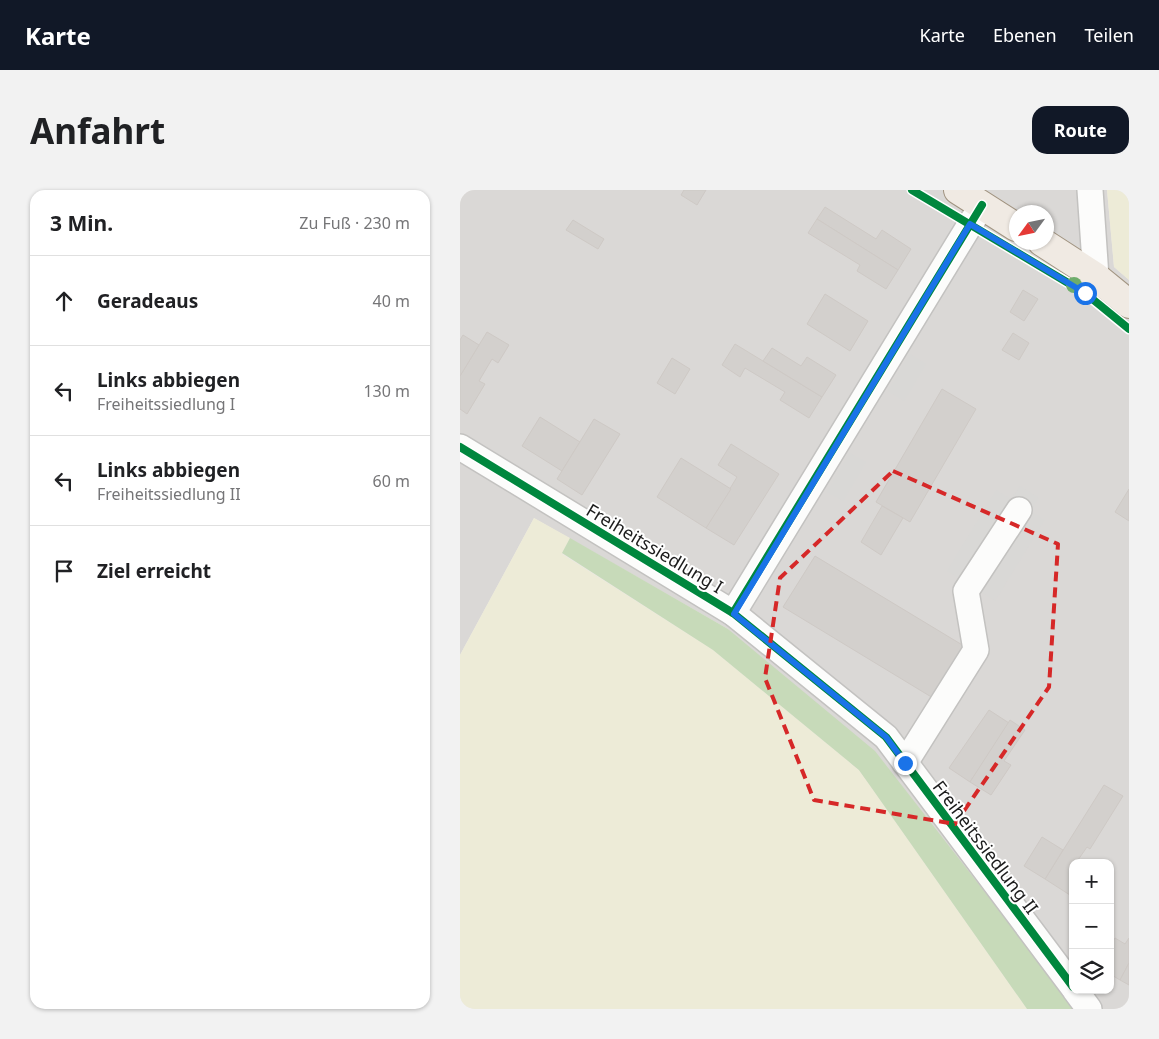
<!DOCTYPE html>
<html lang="de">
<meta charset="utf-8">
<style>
:root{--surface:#fff;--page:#f2f2f2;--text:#202124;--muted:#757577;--line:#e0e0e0;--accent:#111827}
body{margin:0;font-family:"Noto Sans",sans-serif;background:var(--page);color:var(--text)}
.controls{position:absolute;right:15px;bottom:15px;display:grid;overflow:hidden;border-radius:10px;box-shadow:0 1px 4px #0004}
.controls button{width:45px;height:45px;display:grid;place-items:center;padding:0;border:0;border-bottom:1px solid var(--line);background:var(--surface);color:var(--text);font:25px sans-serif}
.compass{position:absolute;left:549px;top:15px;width:45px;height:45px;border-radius:50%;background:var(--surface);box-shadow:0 1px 4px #0004;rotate:237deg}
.stop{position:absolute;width:15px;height:15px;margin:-11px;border:4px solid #1a73e8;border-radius:50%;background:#fff}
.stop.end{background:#1a73e8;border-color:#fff;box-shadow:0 1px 5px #0008}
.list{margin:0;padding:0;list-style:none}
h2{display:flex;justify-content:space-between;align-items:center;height:65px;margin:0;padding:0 20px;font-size:21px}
h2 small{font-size:16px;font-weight:400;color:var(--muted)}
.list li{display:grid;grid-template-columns:32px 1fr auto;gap:15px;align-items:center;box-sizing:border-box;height:90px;padding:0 20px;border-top:1px solid var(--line)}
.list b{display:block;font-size:19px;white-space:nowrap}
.list p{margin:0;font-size:16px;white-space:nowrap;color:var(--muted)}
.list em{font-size:16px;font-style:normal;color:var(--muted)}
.icon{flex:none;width:28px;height:28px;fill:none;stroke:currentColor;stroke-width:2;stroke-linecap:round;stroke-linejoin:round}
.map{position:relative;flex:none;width:669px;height:819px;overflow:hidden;border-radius:15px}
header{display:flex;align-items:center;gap:30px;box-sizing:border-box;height:70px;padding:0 25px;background:var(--accent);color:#fff}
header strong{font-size:24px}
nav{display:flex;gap:28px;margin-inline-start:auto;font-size:18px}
.intro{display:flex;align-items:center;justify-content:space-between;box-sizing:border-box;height:120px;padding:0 30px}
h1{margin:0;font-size:35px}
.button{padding:12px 22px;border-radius:15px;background:var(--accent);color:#fff;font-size:18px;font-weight:700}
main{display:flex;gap:30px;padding:0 30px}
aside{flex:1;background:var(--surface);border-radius:15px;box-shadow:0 1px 4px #0004}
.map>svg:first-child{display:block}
.residential{fill:#dad8d6;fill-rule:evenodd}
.religious{fill:#d9d8d6}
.farmland{fill:#edebd7}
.forest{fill:#c7dab9}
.building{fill:#d3d0cd;stroke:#cec9c5}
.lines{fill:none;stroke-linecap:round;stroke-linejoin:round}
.minor-casing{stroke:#c3c2c0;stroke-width:28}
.major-casing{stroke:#a19481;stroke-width:30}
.minor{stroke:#fcfcfb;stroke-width:25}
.major{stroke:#f0eae3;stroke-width:28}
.cycleway-casing{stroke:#fff;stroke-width:11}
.cycleway{stroke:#00873e;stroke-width:8}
.tree{fill:#6ead6c}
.route{stroke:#1a73e8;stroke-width:6}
.marked{fill:none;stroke:#d62828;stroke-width:4;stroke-dasharray:10 6;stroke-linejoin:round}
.labels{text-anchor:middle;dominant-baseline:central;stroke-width:4;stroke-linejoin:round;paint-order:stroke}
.street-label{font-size:18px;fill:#1c1c1c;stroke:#fff}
</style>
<header>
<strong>Karte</strong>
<nav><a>Karte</a><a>Ebenen</a><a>Teilen</a></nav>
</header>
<div class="intro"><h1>Anfahrt</h1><a class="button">Route</a></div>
<main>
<aside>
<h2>3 Min.<small>Zu Fuß · 230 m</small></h2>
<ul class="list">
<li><svg class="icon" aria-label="ahead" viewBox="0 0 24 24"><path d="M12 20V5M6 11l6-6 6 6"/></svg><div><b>Geradeaus</b></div><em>40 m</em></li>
<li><svg class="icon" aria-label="left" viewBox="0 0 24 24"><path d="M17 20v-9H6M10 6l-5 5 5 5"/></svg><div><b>Links abbiegen</b><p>Freiheitssiedlung I</p></div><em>130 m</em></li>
<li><svg class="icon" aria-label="left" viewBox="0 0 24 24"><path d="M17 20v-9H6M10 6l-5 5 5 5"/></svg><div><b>Links abbiegen</b><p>Freiheitssiedlung II</p></div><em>60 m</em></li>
<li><svg class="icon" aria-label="arrive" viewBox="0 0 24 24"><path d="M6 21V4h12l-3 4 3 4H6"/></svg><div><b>Ziel erreicht</b></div></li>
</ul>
</aside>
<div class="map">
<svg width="669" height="819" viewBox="0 0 669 819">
<rect width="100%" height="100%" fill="#ebe8e4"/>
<path class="residential" d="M0 0H647L654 77 669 90V819H616L268 439 74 328 0 465ZM556 22H586V52H556ZM613 673H650V800H613Z"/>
<g class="religious">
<path d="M450 164 466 174 444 211 428 201Z"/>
<path d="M390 263 406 272 383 311 367 302Z"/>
<path d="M560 296 579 308 571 321 585 330 535 411 487 381 536 300 551 309Z"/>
</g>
<g class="farmland">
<path d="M647 0H669V90L654 77Z"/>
<path d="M74 328 110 348 102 364 253 460 399 580 567 819H0V465Z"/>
</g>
<path class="forest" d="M110 348 268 439 415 561 616 819H567L399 580 253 460 102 363Z"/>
<g class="building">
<path d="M224 0H246L237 15 221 5Z"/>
<path d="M365 17 416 49 422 40 451 59 438 80 357 29Z"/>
<path d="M357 29 438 80 426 99 397 81 400 75 348 43Z"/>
<path d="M113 30 144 49 138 59 106 40Z"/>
<path d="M563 100 578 109 564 131 550 122Z"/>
<path d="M365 104 408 131 390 161 347 134Z"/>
<path d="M27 142 49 155 38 173 32 169 19 191 25 194 7 224 0 219V186Z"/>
<path d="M553 143 569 153 559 170 542 160Z"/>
<path d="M3 145 19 155 0 186V150Z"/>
<path d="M275 154 362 207 349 228 320 210 325 202 285 178 280 187 262 175Z"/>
<path d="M312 158 341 176 347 167 376 185 362 207 303 171Z"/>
<path d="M212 168 230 179 215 204 197 193Z"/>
<path d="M482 199 516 219 450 332 416 312Z"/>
<path d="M80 227 120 252 102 281 62 256Z"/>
<path d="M134 229 160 244 122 305 97 289Z"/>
<path d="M271 254 319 284 274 355 246 338 277 287 258 275Z"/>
<path d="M221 268 271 299 246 338 197 307Z"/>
<path d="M669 299V331L655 322Z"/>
<path d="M422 316 443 328 421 365 401 352Z"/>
<path d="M355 366 504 456 473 508 323 417Z"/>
<path d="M529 520 549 533 510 592 489 578Z"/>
<path d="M550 530 565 540 544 571 551 575 531 605 510 592Z"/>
<path d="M644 595 663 606 630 659 627 657 618 670 622 673H613V707L585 689Z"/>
<path d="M582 647 603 660 585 689 564 676Z"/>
<path d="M655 748 665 754 669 748V773L660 790 650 784V756Z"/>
<path d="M669 773V795L660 790Z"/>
</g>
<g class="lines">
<defs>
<g id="minor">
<path d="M630 0 636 87"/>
<path d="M0 257 273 423 426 547 613 797"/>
<path d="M273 423 522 15"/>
<path d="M445 573 516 460 506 401 559 320"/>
<path d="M615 800 629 819"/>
</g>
<g id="major">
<path d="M498 0 556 37"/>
<path d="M582 52 636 87 669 114"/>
</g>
</defs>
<use href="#minor" class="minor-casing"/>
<use href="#major" class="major-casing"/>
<use href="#minor" class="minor"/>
<use href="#major" class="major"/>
<defs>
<g id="cycleway">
<path d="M452 0 625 103 669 139"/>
<path d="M0 257 273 423 426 547 613 797"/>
<path d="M273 423 522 15"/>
</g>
</defs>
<use href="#cycleway" class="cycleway-casing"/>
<use href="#cycleway" class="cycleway"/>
</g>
<circle class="tree" cx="614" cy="95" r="8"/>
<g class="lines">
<path class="route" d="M445 573 426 547 274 424 510 34 625 103"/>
</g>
<path class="marked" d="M433 281 598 354 589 497 495 634 354 610 305 488 320 388Z"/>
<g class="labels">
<g class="street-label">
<text transform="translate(195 358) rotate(31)">Freiheitssiedlung I</text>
<text transform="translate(526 657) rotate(53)">Freiheitssiedlung II</text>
</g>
</g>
</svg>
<div class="controls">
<button>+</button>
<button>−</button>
<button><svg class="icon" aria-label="layers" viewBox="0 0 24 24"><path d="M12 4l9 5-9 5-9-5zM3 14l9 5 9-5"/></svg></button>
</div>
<svg class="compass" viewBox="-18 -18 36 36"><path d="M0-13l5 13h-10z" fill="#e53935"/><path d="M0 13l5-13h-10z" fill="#757577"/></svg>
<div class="stop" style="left:625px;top:103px"></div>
<div class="stop end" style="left:445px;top:573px"></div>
</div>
</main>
